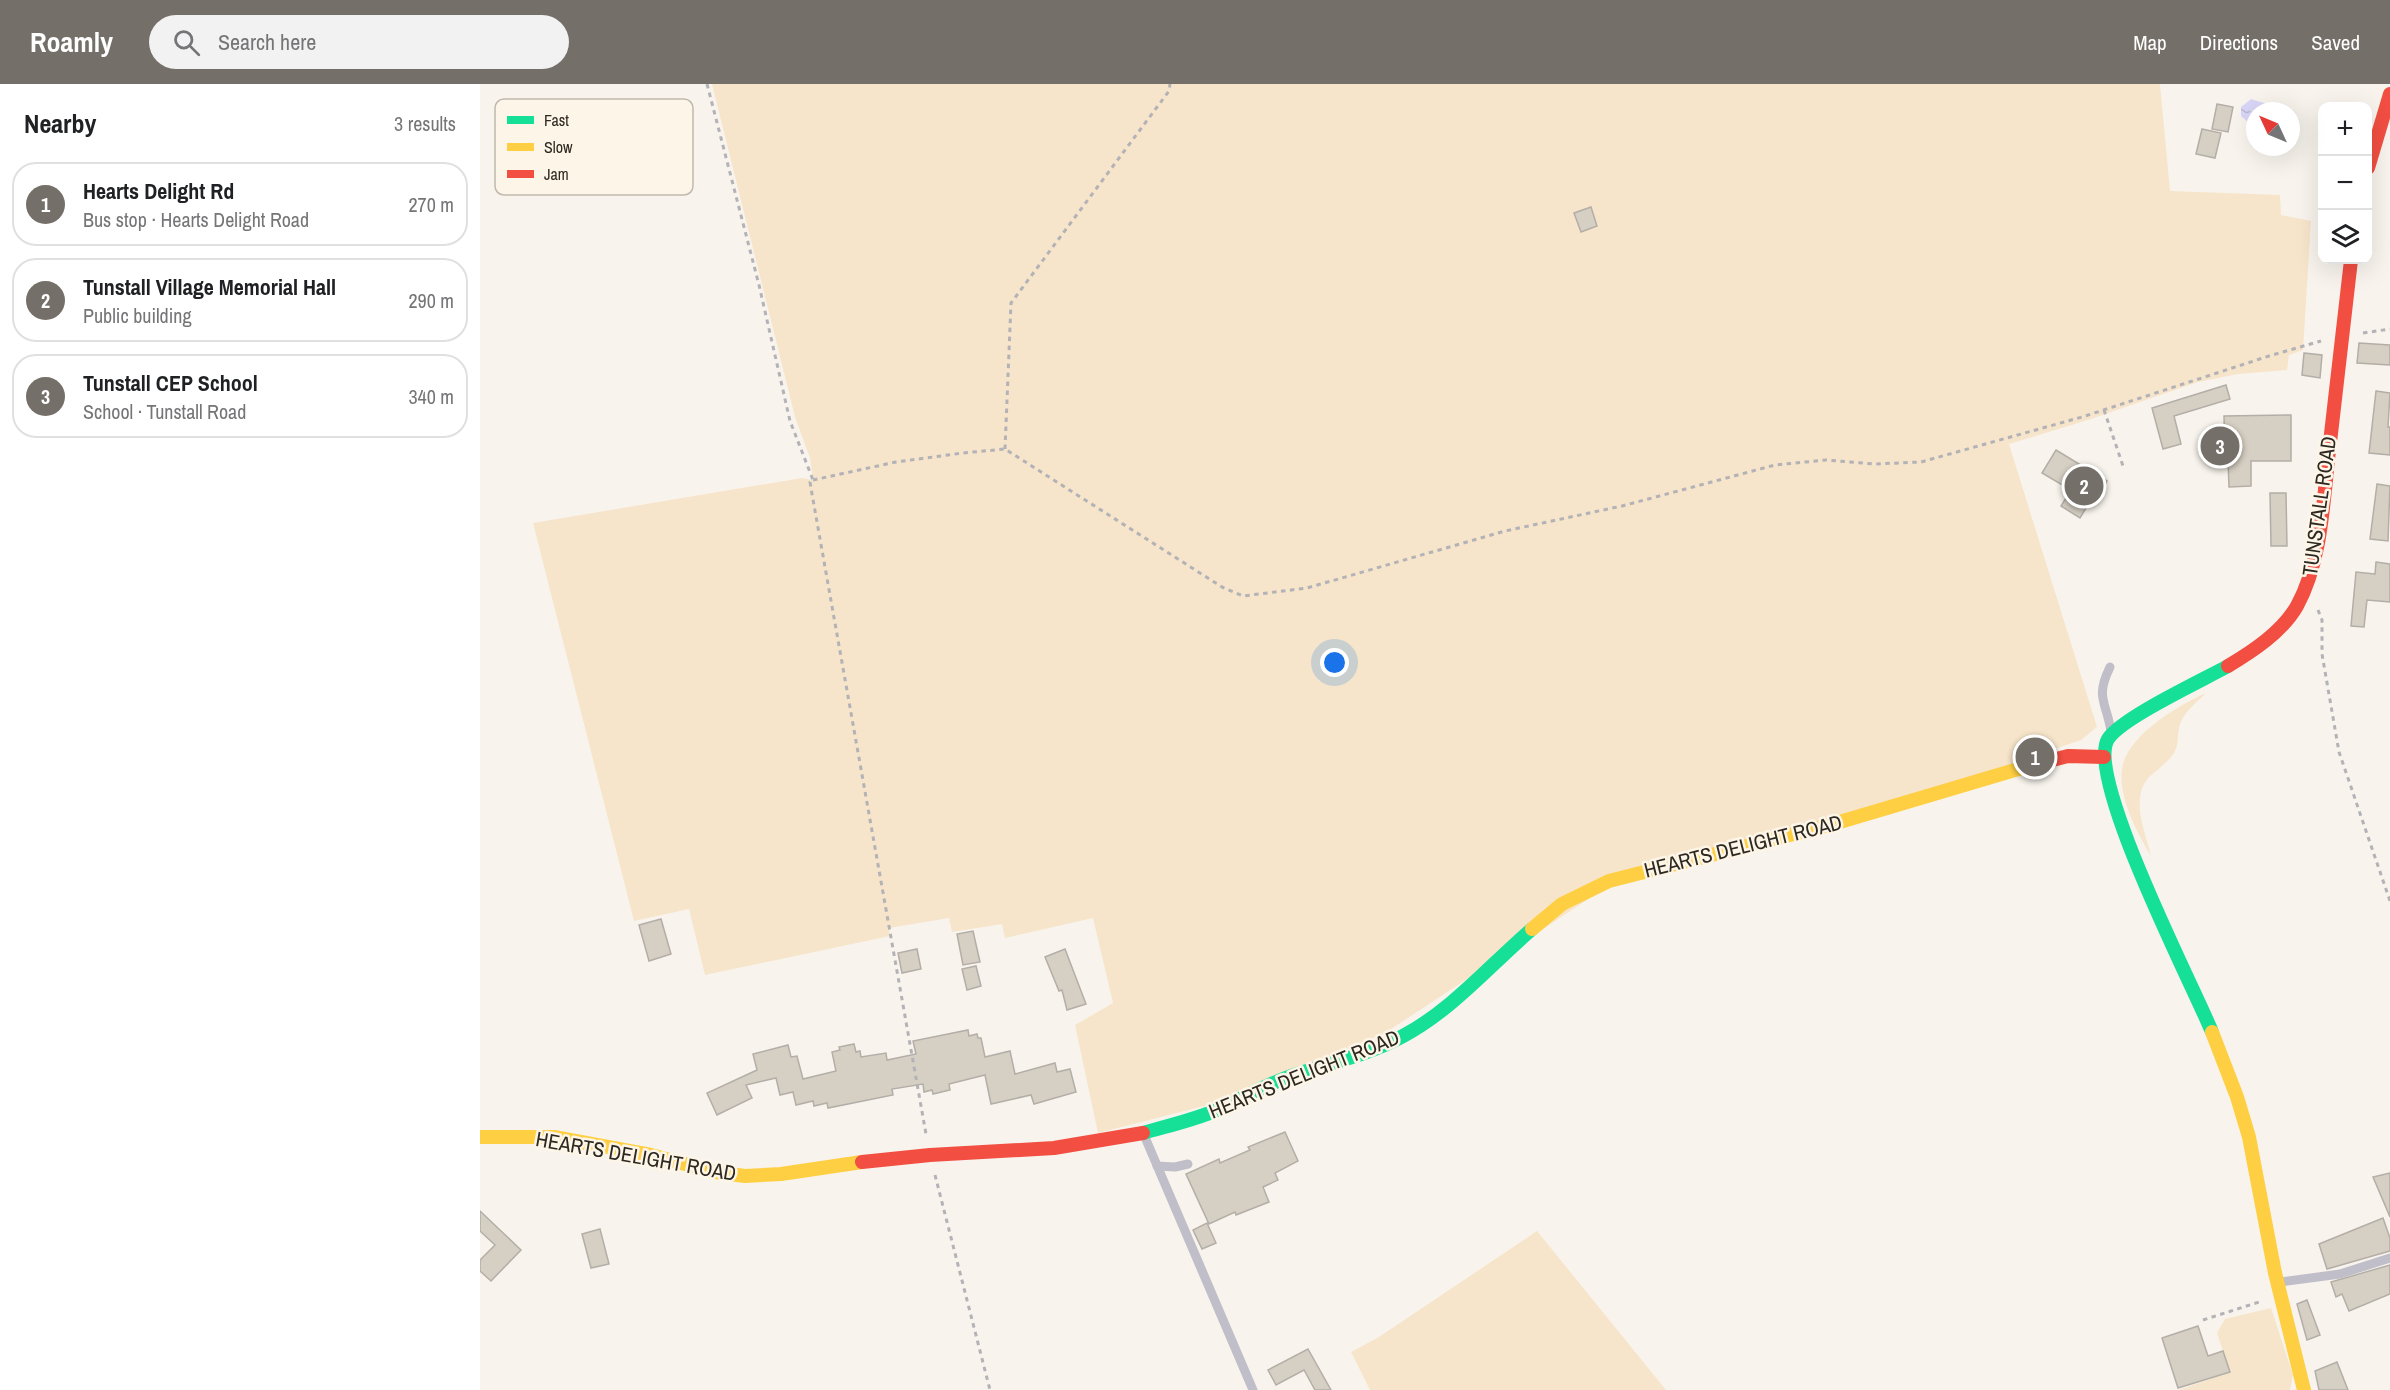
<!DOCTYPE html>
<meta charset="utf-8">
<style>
:root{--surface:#fff;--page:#f2f2f2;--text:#202124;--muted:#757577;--line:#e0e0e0;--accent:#746f68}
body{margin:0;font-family:"Archivo Narrow",sans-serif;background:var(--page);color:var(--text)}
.controls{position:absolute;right:18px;top:18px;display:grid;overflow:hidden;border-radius:12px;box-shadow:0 6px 24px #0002}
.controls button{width:54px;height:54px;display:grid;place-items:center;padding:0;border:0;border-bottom:2px solid var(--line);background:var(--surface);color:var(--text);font:30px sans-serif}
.compass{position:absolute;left:1766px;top:18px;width:54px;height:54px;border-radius:50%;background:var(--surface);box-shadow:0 6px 24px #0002;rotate:314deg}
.you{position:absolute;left:855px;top:579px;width:21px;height:21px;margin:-15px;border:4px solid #fff;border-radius:50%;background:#1a73e8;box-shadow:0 0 0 9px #1a73e833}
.badge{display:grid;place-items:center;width:39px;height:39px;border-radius:50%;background:var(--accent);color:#fff;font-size:20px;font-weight:700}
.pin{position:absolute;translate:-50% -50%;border:3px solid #fff;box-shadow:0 2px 6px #0006}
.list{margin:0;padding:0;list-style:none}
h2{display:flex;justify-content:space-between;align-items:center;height:78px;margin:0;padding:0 24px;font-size:26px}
h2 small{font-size:20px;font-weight:400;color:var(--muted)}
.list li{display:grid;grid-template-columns:39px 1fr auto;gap:18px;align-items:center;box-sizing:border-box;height:84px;margin:0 12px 12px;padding:0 12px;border:2px solid var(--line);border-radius:24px}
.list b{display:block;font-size:22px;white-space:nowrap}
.list p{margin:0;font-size:20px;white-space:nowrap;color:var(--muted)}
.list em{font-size:20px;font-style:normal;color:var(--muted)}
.icon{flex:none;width:33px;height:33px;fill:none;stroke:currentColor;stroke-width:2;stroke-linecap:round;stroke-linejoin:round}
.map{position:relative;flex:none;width:1910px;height:1306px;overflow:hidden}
header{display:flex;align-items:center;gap:36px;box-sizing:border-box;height:84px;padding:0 30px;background:var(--accent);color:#fff}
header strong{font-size:28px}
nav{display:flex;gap:33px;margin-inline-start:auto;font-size:21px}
.search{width:420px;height:54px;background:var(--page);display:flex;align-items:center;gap:15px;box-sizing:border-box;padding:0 21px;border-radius:33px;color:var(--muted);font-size:22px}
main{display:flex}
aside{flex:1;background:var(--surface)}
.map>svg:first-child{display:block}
.green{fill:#f6e5ca}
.water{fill:url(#water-ripples)}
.building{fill:#d6cfc3;stroke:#b3aea7;stroke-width:1.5}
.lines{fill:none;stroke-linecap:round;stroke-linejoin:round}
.path{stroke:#b3b2b6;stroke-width:3;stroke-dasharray:4.5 4.5;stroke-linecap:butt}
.lane{stroke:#c0bec9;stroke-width:9}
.fast{stroke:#16e098;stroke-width:14}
.slow{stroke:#ffcf43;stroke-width:14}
.jam{stroke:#f24e42;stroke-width:14}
.labels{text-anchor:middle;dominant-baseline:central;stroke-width:5;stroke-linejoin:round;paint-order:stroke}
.street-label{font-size:21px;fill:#2d2820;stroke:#fdf5e8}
.key{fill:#fdf5e8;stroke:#bfb8ac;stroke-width:1.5}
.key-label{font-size:16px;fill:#2d2820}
</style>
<header>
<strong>Roamly</strong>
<div class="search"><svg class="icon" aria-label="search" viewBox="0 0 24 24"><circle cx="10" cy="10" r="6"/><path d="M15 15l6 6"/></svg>Search here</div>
<nav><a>Map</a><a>Directions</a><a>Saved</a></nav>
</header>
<main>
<aside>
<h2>Nearby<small>3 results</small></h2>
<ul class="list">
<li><span class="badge">1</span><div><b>Hearts Delight Rd</b><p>Bus stop · Hearts Delight Road</p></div><em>270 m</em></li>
<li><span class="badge">2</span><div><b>Tunstall Village Memorial Hall</b><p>Public building</p></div><em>290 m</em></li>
<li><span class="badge">3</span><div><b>Tunstall CEP School</b><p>School · Tunstall Road</p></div><em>340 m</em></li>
</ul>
</aside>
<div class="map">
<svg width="1910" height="1306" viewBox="0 0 1910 1306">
<defs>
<pattern id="water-ripples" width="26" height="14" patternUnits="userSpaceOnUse" patternTransform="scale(1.5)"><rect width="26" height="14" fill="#d9d5f6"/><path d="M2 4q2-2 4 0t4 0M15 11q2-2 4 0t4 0" fill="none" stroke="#bbb7d3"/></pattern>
</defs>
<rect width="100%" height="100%" fill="#f8f4ed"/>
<g class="green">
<path d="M232 0H1680L1690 107 1800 111 1801 131 1831 137 1823 266 1809 271 1807 286 1758 290 1718 298 1608 336 1529 360 1617 643 1601 656 1446 709 1151 787 905 949 732 1020 618 1049 595 941 633 919 613 834 525 854 522 840 472 848 469 834 409 844 410 852 225 891 209 825 154 837 53 439 322 394 333 396 330 374 315 333Z"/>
<path d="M1726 609C1717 618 1701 630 1699 645 1697 653 1699 659 1695 667 1691 676 1677 686 1669 693 1650 714 1665 748 1671 772 1657 748 1638 713 1642 685 1646 652 1699 621 1726 609Z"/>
<path d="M1057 1147 1186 1306H890L871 1268 899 1253Z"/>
<path d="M1791 1224 1813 1291 1810 1306H1699L1750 1288 1737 1249 1745 1235Z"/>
</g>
<path class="water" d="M1771 15 1787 20 1789 27H1775V40L1769 39 1761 32V23Z"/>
<g class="building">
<path d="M1737 20 1753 23 1748 48 1732 45Z"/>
<path d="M1722 45 1741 49 1735 74 1716 70Z"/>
<path d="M1111 123 1117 142 1101 148 1094 129Z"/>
<path d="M1879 259 1910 261V281L1877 279Z"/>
<path d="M1824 269 1842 271 1840 294 1822 291Z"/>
<path d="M1746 301 1750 315 1694 332 1701 360 1683 365 1672 324Z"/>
<path d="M1896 307 1910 309 1908 343H1910V371L1889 369Z"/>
<path d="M1811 331V377H1771V402L1749 403 1748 377H1745L1744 332Z"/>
<path d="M1576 366 1627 397 1613 421 1609 419 1600 434 1581 422 1591 406 1562 389Z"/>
<path d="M1897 400 1910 402 1908 457 1890 455Z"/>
<path d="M1790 409H1806L1807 462H1791Z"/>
<path d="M1896 478 1910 480V518L1887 516 1884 543 1871 542 1876 488 1895 490Z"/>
<path d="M181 835 191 870 169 877 159 841Z"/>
<path d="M493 847 500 878 483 881 477 850Z"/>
<path d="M437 865 441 885 422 889 418 869Z"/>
<path d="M585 865 606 920 587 926 582 906 579 907 565 873Z"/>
<path d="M496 882 501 902 487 906 482 885Z"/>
<path d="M488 946 489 952 497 950 498 954H501L505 973 530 967 535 990 575 979 577 988 590 985 596 1008 554 1020 551 1011 511 1020 505 991 469 1000 470 1006 453 1010 452 1006 444 1008 443 1000 412 1005 413 1011 348 1024 347 1019 334 1022 333 1017 316 1021 313 1008 300 1011 296 994 266 1001 272 1014 237 1031 227 1009 277 986 273 970 308 961 311 973 317 972 323 995 356 987 352 968 360 966 359 963 374 960 376 968 380 967 381 973 406 969 407 976 436 970 433 957Z"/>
<path d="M805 1048 818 1077 795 1089 798 1096 783 1103 789 1118 756 1131 755 1128 729 1140 706 1090 739 1075 740 1079 770 1066 768 1063Z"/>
<path d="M1910 1089V1133L1893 1093Z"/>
<path d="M0 1127 41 1166 11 1197 0 1187V1176L15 1161 0 1147Z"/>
<path d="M1903 1134 1910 1154V1167L1847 1185 1839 1160Z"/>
<path d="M727 1139 736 1159 722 1165 713 1146Z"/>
<path d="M120 1145 129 1180 111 1184 102 1150Z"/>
<path d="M1910 1181V1210L1869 1227 1862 1210 1856 1213 1851 1198Z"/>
<path d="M1827 1216 1840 1251 1827 1256 1817 1220Z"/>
<path d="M1718 1242 1728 1272 1743 1267 1750 1288 1698 1304 1682 1254Z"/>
<path d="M828 1265 851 1306H835L824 1286 796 1301 788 1286Z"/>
<path d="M1857 1278 1868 1306H1839L1835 1287Z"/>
</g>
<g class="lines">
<g class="path">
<path d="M227 0 279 201 310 337 333 396 330 398 332 410 446 1050"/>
<path d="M1883 249 1910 245"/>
<path d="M1624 326 1643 382"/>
<path d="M525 365 531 219 689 7 690 0"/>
<path d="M333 396 416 378 483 369 525 365 742 503 763 512 827 504 1025 447 1142 422 1295 381 1346 376 1394 380 1441 378 1602 333 1789 272 1841 257"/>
<path d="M1838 526 1842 536V570L1859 668 1910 817"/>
<path d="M455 1091 510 1306"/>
<path d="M1723 1236 1779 1218"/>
</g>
<g class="lane">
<path d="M1630 583C1615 614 1626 617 1631 647"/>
<path d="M664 1051 773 1306"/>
<path d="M677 1082 695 1083 708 1080"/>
<path d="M1800 1198 1860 1190 1910 1174"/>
</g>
<g class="fast">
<path d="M1732 948C1713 901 1605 693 1628 655 1641 634 1723 596 1748 582"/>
<path d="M663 1049C687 1042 714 1036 737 1026 762 1015 785 1001 811 992 849 979 888 971 923 952 972 926 1010 881 1052 845"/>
</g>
<g class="slow">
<path d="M1052 845 1082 820 1129 797 1353 740 1545 683"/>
<path d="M1732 948 1757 1013 1769 1053 1795 1189 1824 1306"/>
<path d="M0 1053H74L171 1071 235 1088 265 1092 301 1090 382 1078"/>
</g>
<g class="jam">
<path d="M1888 84 1910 10"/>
<path d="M1748 582C1773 567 1802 548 1817 522 1842 476 1843 418 1849 367 1856 303 1864 240 1871 176"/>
<path d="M1545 683 1588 672 1624 673"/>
<path d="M382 1078 450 1071 574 1064 663 1049"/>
</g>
</g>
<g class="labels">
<g class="street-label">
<text transform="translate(1839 422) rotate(-82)">TUNSTALL ROAD</text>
<text transform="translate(1263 762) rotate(-14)">HEARTS DELIGHT ROAD</text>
<text transform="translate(824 990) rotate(-22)">HEARTS DELIGHT ROAD</text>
<text transform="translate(156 1072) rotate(10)">HEARTS DELIGHT ROAD</text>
</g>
</g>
<rect x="15" y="15" width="198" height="96" rx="9" class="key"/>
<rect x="27" y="32" width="27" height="8" fill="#16e098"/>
<rect x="27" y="59" width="27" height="8" fill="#ffcf43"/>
<rect x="27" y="86" width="27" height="8" fill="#f24e42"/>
<g class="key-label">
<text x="64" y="42">Fast</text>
<text x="64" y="69">Slow</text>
<text x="64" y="96">Jam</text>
</g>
</svg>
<div class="controls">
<button>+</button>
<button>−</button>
<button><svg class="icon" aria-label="layers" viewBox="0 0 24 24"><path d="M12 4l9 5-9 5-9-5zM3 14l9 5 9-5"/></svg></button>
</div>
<svg class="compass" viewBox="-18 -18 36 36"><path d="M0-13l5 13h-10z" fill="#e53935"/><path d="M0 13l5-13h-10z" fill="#757577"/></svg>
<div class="you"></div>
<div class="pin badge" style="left:1555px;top:673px">1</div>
<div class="pin badge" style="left:1604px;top:402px">2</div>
<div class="pin badge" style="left:1740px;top:362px">3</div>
</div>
</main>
